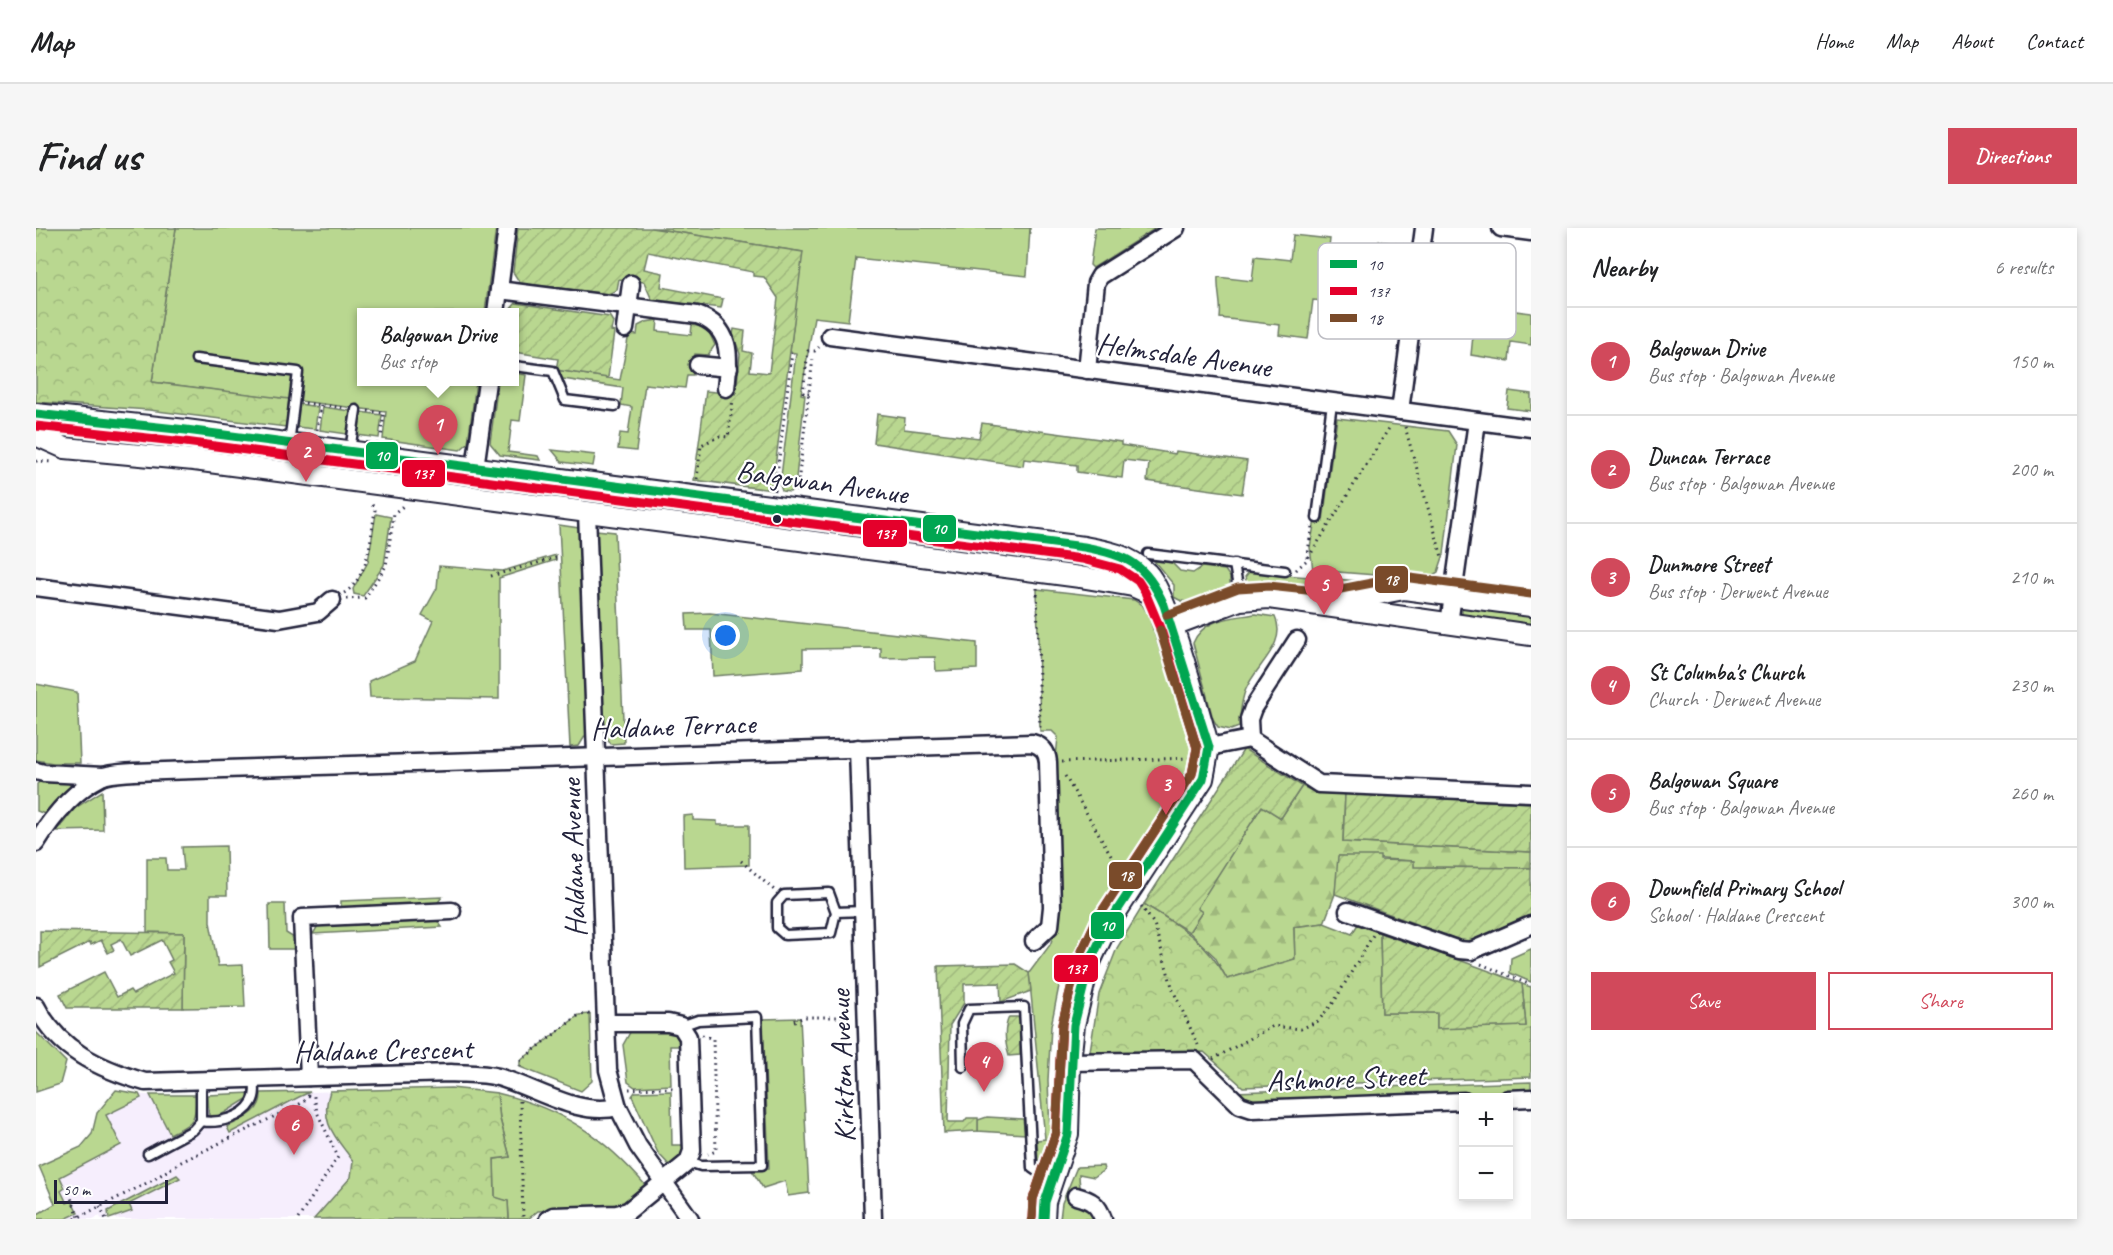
<!DOCTYPE html>
<meta charset="utf-8">
<style>
:root{--surface:#fff;--page:#f6f6f6;--text:#202124;--muted:#757577;--line:#e0e0e0;--accent:#d1495b}
body{margin:0;font-family:Caveat,sans-serif;background:var(--page);color:var(--text)}
.controls{position:absolute;right:18px;bottom:18px;display:grid;overflow:hidden;border-radius:0px;box-shadow:0 3px 9px #0003}
.controls button{width:54px;height:54px;display:grid;place-items:center;padding:0;border:0;border-bottom:2px solid var(--line);background:var(--surface);color:var(--text);font:30px sans-serif}
.scale{position:absolute;left:18px;bottom:15px;width:114px;box-sizing:border-box;padding-left:6px;border:3px solid #22223b;border-top:0;font-size:16px;line-height:21px;white-space:nowrap;color:#22223b;-webkit-text-stroke:4px #fff;paint-order:stroke}
.you{position:absolute;left:690px;top:408px;width:21px;height:21px;margin:-15px;border:4px solid #fff;border-radius:50%;background:#1a73e8;box-shadow:0 0 0 9px #1a73e833}
.badge{display:grid;place-items:center;width:39px;height:39px;border-radius:50%;background:var(--accent);color:#fff;font-size:20px;font-weight:700}
.pin{position:absolute;translate:-50% -50px;filter:drop-shadow(0 2px 3px #0008)}
.pin::after{content:'';position:absolute;top:32px;width:21px;height:18px;background:inherit;clip-path:polygon(0 0,100% 0,50% 100%)}
.popup{position:absolute;left:321px;top:80px;width:162px;height:78px;box-sizing:border-box;display:grid;place-content:center;border-radius:0px;background:var(--surface);filter:drop-shadow(0 2px 4px #0005);font-size:20px;white-space:nowrap;color:var(--muted)}
.popup b{font-size:22px;color:var(--text)}
.popup::after{content:'';position:absolute;left:50%;top:100%;margin-left:-12px;border:12px solid transparent;border-top-color:var(--surface)}
.list{margin:0;padding:0;list-style:none}
h2{display:flex;justify-content:space-between;align-items:center;height:78px;margin:0;padding:0 24px;font-size:26px}
h2 small{font-size:20px;font-weight:400;color:var(--muted)}
.list li{display:grid;grid-template-columns:39px 1fr auto;gap:18px;align-items:center;box-sizing:border-box;height:108px;padding:0 24px;border-top:2px solid var(--line)}
.list b{display:block;font-size:22px;white-space:nowrap}
.list p{margin:0;font-size:20px;white-space:nowrap;color:var(--muted)}
.list em{font-size:20px;font-style:normal;color:var(--muted)}
.actions{display:flex;gap:12px;padding:18px 24px}
.actions a{flex:1;padding:14px 0;border:2px solid var(--accent);border-radius:0px;text-align:center;font-size:21px;color:var(--accent)}
.actions .main{background:var(--accent);color:#fff}
.map{position:relative;flex:none;width:1495px;height:991px;overflow:hidden;border-radius:0px}
header{display:flex;align-items:center;gap:36px;box-sizing:border-box;height:84px;padding:0 30px;background:var(--surface);border-bottom:2px solid var(--line)}
header strong{font-size:28px}
nav{display:flex;gap:33px;margin-inline-start:auto;font-size:21px}
.intro{display:flex;align-items:center;justify-content:space-between;box-sizing:border-box;height:144px;padding:0 36px}
h1{margin:0;font-size:42px}
.button{padding:15px 27px;border-radius:0px;background:var(--accent);color:#fff;font-size:21px;font-weight:700}
main{display:flex;gap:36px;padding:0 36px}
aside{flex:1;background:var(--surface);border-radius:0px;box-shadow:0 3px 9px #0003}
.map>svg:first-child{display:block}
.built{fill:#f6eefd}
.grass{fill:#b9d790;stroke:#6e7c66;stroke-width:1.5}
.forest{fill:url(#forest-firs);stroke:#6e7c66;stroke-width:1.5}
.park{fill:url(#park-crowns);stroke:#6e7c66;stroke-width:1.5}
.garden{fill:url(#garden-furrows);stroke:#6e7c66;stroke-width:1.5}
.lines{fill:none;stroke-linecap:round;stroke-linejoin:round}
.service-casing{stroke:#22223b;stroke-width:13}
.minor-casing{stroke:#22223b;stroke-width:21}
.tertiary-casing{stroke:#22223b;stroke-width:24}
.path{stroke:#22223b;stroke-width:3;stroke-dasharray:1.5 4.5;stroke-linecap:butt}
.service{stroke:#fff;stroke-width:8}
.minor{stroke:#fff;stroke-width:16}
.tertiary{stroke:#fff;stroke-width:20}
.bus-1-casing{stroke:#fff;stroke-width:14}
.bus-2-casing{stroke:#fff;stroke-width:14}
.bus-3-casing{stroke:#fff;stroke-width:14}
.bus-1{stroke:#00a651;stroke-width:9}
.bus-2{stroke:#e4002b;stroke-width:9}
.bus-3{stroke:#7a4b2a;stroke-width:9}
.bus-dot{fill:#22223b;stroke:#fff;stroke-width:2}
.labels{text-anchor:middle;dominant-baseline:central;stroke-width:4.5;stroke-linejoin:round;paint-order:stroke}
.street-label{font-size:30px;fill:#22223b;stroke:#fff}
.key{fill:#fff;stroke:#bdbdc4;stroke-width:1.5}
.key-label{font-size:16px;fill:#22223b}
.line-badge{stroke:#fff;stroke-width:2}
.badge-label{font-size:16px;text-anchor:middle;font-weight:bold;fill:#fff}
</style>
<header>
<strong>Map</strong>
<nav><a>Home</a><a>Map</a><a>About</a><a>Contact</a></nav>
</header>
<div class="intro"><h1>Find us</h1><a class="button">Directions</a></div>
<main>
<div class="map">
<svg width="1495" height="991" viewBox="0 0 1495 991">
<defs>
<pattern id="forest-firs" width="22" height="20" patternUnits="userSpaceOnUse" patternTransform="scale(1.5)"><rect width="22" height="20" fill="#b9d790"/><path d="M5 1l3.5 6h-7zM16 11l3.5 6h-7z" fill="#9fb87d"/></pattern>
<pattern id="park-crowns" width="20" height="18" patternUnits="userSpaceOnUse" patternTransform="scale(1.5)"><rect width="20" height="18" fill="#b9d790"/><path d="M2 6a3 3 0 1 1 6 0M12 15a3 3 0 1 1 6 0" fill="none" stroke="#9fb87d"/></pattern>
<pattern id="garden-furrows" width="10" height="10" patternUnits="userSpaceOnUse" patternTransform="scale(1.5)"><rect width="10" height="10" fill="#b9d790"/><path d="M-1 1l2-2M0 10L10 0M9 11l2-2" fill="none" stroke="#9fb87d"/></pattern>
</defs>
<rect width="100%" height="100%" fill="#fff"/>
<filter id="ink" filterUnits="userSpaceOnUse"><feTurbulence type="fractalNoise" baseFrequency=".0167" numOctaves="2"/><feDisplacementMap in="SourceGraphic" scale="12" xChannelSelector="R" yChannelSelector="G"/><feConvolveMatrix kernelMatrix="1 2 1 2 8 2 1 2 1" color-interpolation-filters="sRGB"/></filter>
<g filter="url(#ink)">
<path class="built" d="M415 860 461 865 458 931 473 991H65L64 988 57 991H29L7 943 62 910 64 882 80 862 108 867H166Z"/>
<g class="grass">
<path d="M140 0H460L449 84 326 85V154H440L432 215 424 222 347 211 350 184 116 154Z"/>
<path d="M615 0H994L991 48 820 30 812 93 778 89 765 166 769 167 759 259 754 264 746 263 744 257 760 125 754 124 766 24Z"/>
<path d="M1059 0H1120L1057 40 1054 37Z"/>
<path d="M1257 7 1294 11 1287 73 1277 72 1272 111 1243 107 1244 97 1184 90C1186 76 1181 64 1182 49L1216 53 1219 28 1254 32Z"/>
<path d="M1343 13 1370 17 1361 85 1334 82Z"/>
<path d="M1440 78 1495 85V117L1475 114 1473 133 1435 127Z"/>
<path d="M622 92 621 103 655 107 656 97 671 100 679 117 672 127 659 126 657 147H651L649 160 609 156 600 223 582 221 584 205 592 206 596 179 585 177 587 160 527 151 520 142 584 152 593 106 601 107 602 98 610 94Z"/>
<path d="M479 145 490 147 484 193 476 192 472 224 502 228 504 232 464 227 454 215 462 154H478Z"/>
<path d="M1473 163 1495 166V183L1471 180Z"/>
<path d="M263 176 282 179 279 201 260 199Z"/>
<path d="M287 179 314 183 311 206 284 202Z"/>
<path d="M324 184 346 187 343 210 321 207Z"/>
<path d="M0 190 57 199 53 208 56 219 0 202Z"/>
<path d="M1301 190 1412 203 1421 217 1408 326 1402 344 1390 351 1277 342 1274 319 1279 292 1287 293 1296 225 1291 219 1292 210 1299 205Z"/>
<path d="M69 201 484 250 479 259 481 270 67 216 66 209Z"/>
<path d="M516 222 559 227 557 238 526 234Z"/>
<path d="M496 253 612 271 613 278 609 283 492 269 490 260Z"/>
<path d="M634 270 1045 328 1042 341 631 290 626 283 627 274Z"/>
<path d="M340 286 355 289 348 337 327 368 318 366 317 361 332 334Z"/>
<path d="M523 297 543 300 551 505 543 518 534 519Z"/>
<path d="M560 302 579 304 588 515 575 516 568 505Z"/>
<path d="M520 327V332L463 350V471L334 469 333 453 379 433 397 393 386 387 401 360 403 338 467 343Z"/>
<path d="M1118 333 1136 335 1144 343 1157 345 1166 339 1189 342 1194 349V359C1174 369 1158 382 1138 369V357Z"/>
<path d="M1213 344 1336 354 1337 359 1289 368 1217 361 1211 356 1209 349Z"/>
<path d="M1001 361 1098 372 1107 378 1113 389 1159 530 1051 699 1032 750 1024 753 1015 798 1012 852 1014 905 1008 936 1002 932 1001 912 1009 911 993 745 1014 717 1021 698 1019 540 1022 509 1016 503H1004Z"/>
<path d="M1432 374 1495 382V404L1426 388V380Z"/>
<path d="M674 385 941 415V441L900 443 899 429 845 430V420L767 421V441L677 448 675 402H651L650 386Z"/>
<path d="M1219 386 1239 389C1252 416 1220 437 1210 461 1205 472 1204 487 1203 499L1195 502 1182 499 1177 491 1157 415C1167 390 1196 390 1219 386Z"/>
<path d="M0 456 41 464 44 535H17L0 532Z"/>
<path d="M6 552H31L35 559 9 586 1 583V556Z"/>
<path d="M66 563 67 602 21 603 39 580Z"/>
<path d="M657 587V592L681 593V597H713V637L648 639 647 588Z"/>
<path d="M190 618 191 667H174V694L182 738 207 737 209 779 147 780 148 705 111 704V630H130L131 642H148L146 619Z"/>
<path d="M406 669 399 678 305 682V673Z"/>
<path d="M233 676H249L250 705 258 710V721H234Z"/>
<path d="M399 690 406 699 277 706 283 696Z"/>
<path d="M1495 721V754L1474 745 1475 730Z"/>
<path d="M554 786 556 853 545 863 484 839V833L543 787Z"/>
<path d="M764 790 773 965 752 968 749 953 727 960 715 941 733 940 727 791Z"/>
<path d="M629 800 639 805 646 818H634L635 857 599 859 592 854 587 817 596 801Z"/>
<path d="M0 804 30 834 24 856 0 864Z"/>
<path d="M1495 854V864L1213 875 1199 864Z"/>
<path d="M80 862 103 866 105 870 70 887 85 917 24 949 29 960 25 963 31 975 36 973 42 985 29 991H0V987L19 976 3 938 45 919 56 906 61 885Z"/>
<path d="M635 863 636 917H649L643 935 635 939 622 925 596 868 599 864Z"/>
<path d="M274 864 263 869 194 905 191 899C206 891 226 885 225 865Z"/>
<path d="M215 865 214 869 185 887 173 888 172 867Z"/>
<path d="M461 865C527 881 567 908 611 959L582 980 502 983 492 991H473L472 973 459 970 458 931 474 929 464 891Z"/>
<path d="M114 867H160C160 895 157 894 134 906Z"/>
<path d="M951 889 987 891 989 906 942 903V892Z"/>
<path d="M1067 938 1068 942 1058 949 1043 946C1043 965 1049 976 1060 991H1024L1026 975 1041 939Z"/>
<path d="M141 947 144 950 93 976 96 983 73 991 72 983Z"/>
</g>
<path class="forest" d="M1266 558 1280 565 1309 566 1307 614 1495 624V640L1378 639 1377 633 1303 628 1299 666 1288 695 1258 699 1259 731 1191 751 1179 729 1153 704 1166 684 1160 680 1226 578 1245 590Z"/>
<g class="park">
<path d="M0 0H140L116 154 253 171 250 199 113 182 0 174Z"/>
<path d="M1108 676C1144 698 1171 714 1191 751L1259 731 1258 699 1288 695 1316 706 1322 696 1344 705 1346 785H1401V800L1490 798 1486 756 1495 759V849L1207 859 1168 824 1060 826 1054 823 1063 766 1081 720Z"/>
<path d="M415 860 461 865 464 891 474 929 458 931 459 969 472 973 473 991H278L315 949 317 933C299 908 283 895 294 863Z"/>
</g>
<g class="garden">
<path d="M482 0H615L767 24 736 262 658 252 670 163 700 166 704 126 697 106 698 101 709 103 707 123 716 125 714 143 733 145 742 70 728 49 717 48V44L612 24 608 41 627 45 625 59 687 71 685 80 616 72 608 54 583 51 581 62 572 66 484 55 477 44Z"/>
<path d="M480 75 574 89 577 94 575 103 578 104 572 150 520 142 522 131 479 124 478 85H471Z"/>
<path d="M841 186 869 190 868 201 943 210 946 195 1085 214V217L1139 226 1140 223 1211 233 1206 266 1111 253 1113 235 1088 232 1086 250 1041 244V237L988 231 987 238 838 215Z"/>
<path d="M1208 521 1266 558 1245 590 1226 578 1161 680 1166 684 1153 704 1108 676Z"/>
<path d="M1309 566 1495 575V624L1307 614Z"/>
<path d="M1302 628H1344V632L1378 633V639L1495 640V687L1435 713 1423 712 1299 666Z"/>
<path d="M4 703 148 705 147 780H31L24 766 68 744 81 769 94 762 97 766 138 745 132 734 136 732 126 712 94 728 85 711 75 716 78 722 72 725 65 712 55 717 54 714 4 739Z"/>
<path d="M1344 705C1392 722 1440 736 1486 756L1490 798 1401 801V785H1346Z"/>
<path d="M979 736 993 745 995 763 965 774 964 755 928 756V775L914 797 912 894H928L931 890H942V903L908 905 902 738Z"/>
<path d="M973 789H982L985 798 984 827 973 828C969 815 967 802 973 789Z"/>
</g>
<g class="lines">
<defs>
<g id="service">
<path d="M160 131 262 144 253 216"/>
<path d="M478 138 517 143 529 172 579 178"/>
<path d="M314 223 320 182"/>
<path d="M1281 290 1296 175"/>
<path d="M1112 326 1249 343"/>
<path d="M1198 336 1204 371"/>
<path d="M800 684 793 665 748 667 741 675V700L749 707 795 705 800 684 828 683"/>
<path d="M645 798 662 792 721 789 726 937 665 938 652 934"/>
<path d="M927 839 926 796 933 781 988 779 996 940 1015 953"/>
<path d="M165 893C181 896 207 890 216 874 220 867 219 859 218 851"/>
<path d="M112 926 157 902 165 893V853"/>
</g>
<g id="minor">
<path d="M1465 0 1495 4"/>
<path d="M463 62 661 87C696 99 694 128 690 160"/>
<path d="M460 85 471 0"/>
<path d="M589 101 595 56"/>
<path d="M794 108 1495 200"/>
<path d="M662 137 693 140"/>
<path d="M1051 142 1060 55 1064 48 1140 0"/>
<path d="M1364 183 1388 0"/>
<path d="M439 240 451 154"/>
<path d="M551 284 570 795 572 842 582 879"/>
<path d="M0 359 243 391 282 384 296 372"/>
<path d="M1413 396 1441 193"/>
<path d="M1214 511 1283 556 1495 565"/>
<path d="M1173 519 1214 511 1213 491 1217 480 1261 412"/>
<path d="M822 520 837 991"/>
<path d="M0 543 8 545 67 548"/>
<path d="M0 615C16 589 37 563 65 549 74 545 88 545 98 544L996 515C1007 518 1011 524 1012 534L1016 679 1014 698 998 713"/>
<path d="M1312 683 1423 722 1435 723 1495 697"/>
<path d="M0 778C22 822 64 841 109 854L415 845C430 846 447 845 462 849 501 860 542 889 582 879L602 918 654 991"/>
<path d="M1034 834 1158 832 1204 877 1216 881 1428 873"/>
<path d="M273 849 266 690 416 683"/>
<path d="M1472 871 1495 870"/>
<path d="M1040 968C1055 972 1062 976 1067 991"/>
<path d="M512 991 517 988 581 986 592 983 652 934 656 923 652 809 645 798 632 795H570"/>
</g>
<g id="tertiary">
<path d="M0 186 150 202 1048 319C1071 323 1093 327 1111 345 1133 368 1162 483 1173 519L1167 551 1071 698 1053 736 1038 797 1034 834 1032 906 1009 974 1008 991"/>
<path d="M0 207 29 220 158 232 1044 349 1097 358 1124 370"/>
<path d="M1295 375 1368 361 1495 378"/>
<path d="M1135 398 1204 372 1233 370 1495 407"/>
</g>
</defs>
<use href="#service" class="service-casing"/>
<use href="#minor" class="minor-casing"/>
<use href="#tertiary" class="tertiary-casing"/>
<g class="path">
<path d="M773 165H767L772 123H779L783 119"/>
<path d="M269 175 310 180"/>
<path d="M332 183 348 185 345 210"/>
<path d="M1369 199 1406 329"/>
<path d="M281 202 285 177"/>
<path d="M0 233 16 234"/>
<path d="M661 251 665 217 684 208 692 209 697 172"/>
<path d="M739 263 756 125"/>
<path d="M761 264 777 130"/>
<path d="M1271 330 1276 298"/>
<path d="M1260 342 1271 332 1355 197"/>
<path d="M455 348 523 329"/>
<path d="M1337 351 1338 340"/>
<path d="M1001 360 1004 503"/>
<path d="M308 365C333 350 335 308 339 282L334 273"/>
<path d="M310 371 329 370 350 338 358 285 370 276"/>
<path d="M1026 534 1154 530"/>
<path d="M1029 548 1086 646"/>
<path d="M705 633 738 662"/>
<path d="M1105 678 1118 696 1137 762 1162 817"/>
<path d="M1445 736 1495 757"/>
<path d="M758 793 769 789H815"/>
<path d="M666 807 677 811 680 923 672 926"/>
<path d="M1177 831 1237 798 1265 801 1282 793 1298 774 1337 707"/>
<path d="M484 839V833L543 787 554 786"/>
<path d="M593 861 640 860"/>
<path d="M484 873 487 991"/>
<path d="M33 965 43 989"/>
<path d="M64 978 70 991"/>
<path d="M39 991 117 952 143 935 266 875 275 865"/>
<path d="M262 991 302 929 281 884 277 864"/>
</g>
<use href="#service" class="service"/>
<use href="#minor" class="minor"/>
<use href="#tertiary" class="tertiary"/>
<defs>
<path id="bus-1" d="M0 186 150 202 1048 319C1092 327 1110 336 1128 377L1173 519 1167 551 1071 698 1053 736 1038 797 1032 906 1009 974 1008 991"/>
<path id="bus-2" d="M0 198 149 214 1046 331 1084 341 1102 353 1109 364 1126 405 1161 520 1156 546 1061 691 1042 732 1026 796 1020 904 997 971 996 990"/>
<g id="bus-3">
<path d="M1131 387 1202 360 1233 358 1289 364 1367 349 1495 366"/>
<path d="M996 990 997 971 1020 904 1026 796 1042 732 1061 691 1156 546 1161 520 1124 402"/>
</g>
</defs>
<use href="#bus-1" class="bus-1-casing"/>
<use href="#bus-2" class="bus-2-casing"/>
<use href="#bus-3" class="bus-3-casing"/>
<use href="#bus-1" class="bus-1"/>
<use href="#bus-2" class="bus-2"/>
<use href="#bus-3" class="bus-3"/>
</g>
</g>
<circle class="bus-dot" cx="741" cy="291" r="5"/>
<g class="labels">
<g class="street-label">
<text transform="translate(1148 127) rotate(8)">Helmsdale Avenue</text>
<text transform="translate(786 254) rotate(8)">Balgowan Avenue</text>
<text transform="translate(637 498) rotate(-2)">Haldane Terrace</text>
<text transform="translate(537 630) rotate(-92)">Haldane Avenue</text>
<text transform="translate(347 822) rotate(-1)">Haldane Crescent</text>
<text transform="translate(806 838) rotate(-92)">Kirkton Avenue</text>
<text transform="translate(1310 850) rotate(-2)">Ashmore Street</text>
</g>
</g>
<rect x="1282" y="15" width="198" height="96" rx="9" class="key"/>
<rect x="1294" y="32" width="27" height="8" fill="#00a651"/>
<rect x="1294" y="59" width="27" height="8" fill="#e4002b"/>
<rect x="1294" y="86" width="27" height="8" fill="#7a4b2a"/>
<g class="key-label">
<text x="1332" y="42">10</text>
<text x="1332" y="69">137</text>
<text x="1332" y="96">18</text>
</g>
<g class="line-badge">
<rect x="329" y="213" width="34" height="29" rx="6" fill="#00a651"/>
<rect x="365" y="231" width="45" height="29" rx="6" fill="#e4002b"/>
<rect x="886" y="286" width="35" height="29" rx="6" fill="#00a651"/>
<rect x="826" y="291" width="46" height="29" rx="6" fill="#e4002b"/>
<rect x="1338" y="337" width="35" height="29" rx="6" fill="#7a4b2a"/>
<rect x="1072" y="633" width="35" height="29" rx="6" fill="#7a4b2a"/>
<rect x="1054" y="683" width="35" height="29" rx="6" fill="#00a651"/>
<rect x="1017" y="726" width="46" height="29" rx="6" fill="#e4002b"/>
</g>
<g class="badge-label">
<text x="346" y="233">10</text>
<text x="387" y="251">137</text>
<text x="903" y="306">10</text>
<text x="849" y="311">137</text>
<text x="1355" y="357">18</text>
<text x="1090" y="653">18</text>
<text x="1071" y="703">10</text>
<text x="1040" y="746">137</text>
</g>
</svg>
<div class="controls">
<button>+</button>
<button>−</button>
</div>
<div class="scale">50 m</div>
<div class="you"></div>
<div class="pin badge" style="left:402px;top:227px">1</div>
<div class="popup"><b>Balgowan Drive</b>Bus stop</div>
<div class="pin badge" style="left:270px;top:254px">2</div>
<div class="pin badge" style="left:1130px;top:587px">3</div>
<div class="pin badge" style="left:948px;top:864px">4</div>
<div class="pin badge" style="left:1288px;top:387px">5</div>
<div class="pin badge" style="left:258px;top:927px">6</div>
</div>
<aside>
<h2>Nearby<small>6 results</small></h2>
<ul class="list">
<li><span class="badge">1</span><div><b>Balgowan Drive</b><p>Bus stop · Balgowan Avenue</p></div><em>150 m</em></li>
<li><span class="badge">2</span><div><b>Duncan Terrace</b><p>Bus stop · Balgowan Avenue</p></div><em>200 m</em></li>
<li><span class="badge">3</span><div><b>Dunmore Street</b><p>Bus stop · Derwent Avenue</p></div><em>210 m</em></li>
<li><span class="badge">4</span><div><b>St Columba's Church</b><p>Church · Derwent Avenue</p></div><em>230 m</em></li>
<li><span class="badge">5</span><div><b>Balgowan Square</b><p>Bus stop · Balgowan Avenue</p></div><em>260 m</em></li>
<li><span class="badge">6</span><div><b>Downfield Primary School</b><p>School · Haldane Crescent</p></div><em>300 m</em></li>
</ul>
<div class="actions"><a class="main">Save</a><a>Share</a></div>
</aside>
</main>
